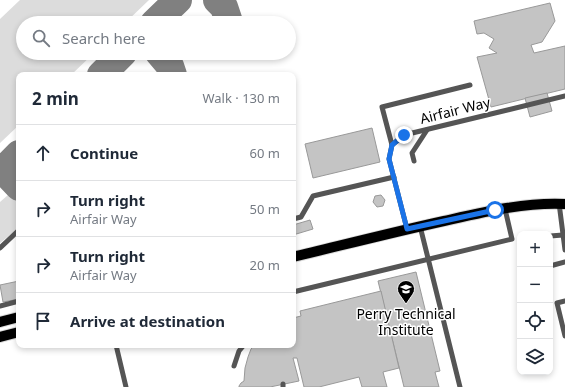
<!DOCTYPE html>
<meta charset="utf-8">
<style>
:root{--surface:#fff;--page:#f2f2f3;--text:#1f2937;--muted:#747a83;--line:#e0e1e3}
body{margin:0;font-family:"Noto Sans",sans-serif;background:var(--page);color:var(--text)}
.controls{position:absolute;right:12px;bottom:12px;display:grid;overflow:hidden;border-radius:8px;box-shadow:0 2px 6px #0003}
.controls button{width:36px;height:36px;display:grid;place-items:center;padding:0;border:0;border-bottom:1px solid var(--line);background:var(--surface);color:var(--text);font:20px sans-serif}
.stop{position:absolute;width:12px;height:12px;margin:-9px;border:3px solid #1a73e8;border-radius:50%;background:#fff}
.stop.end{background:#1a73e8;border-color:#fff;box-shadow:0 1px 4px #0008}
.list{margin:0;padding:0;list-style:none}
h2{display:flex;justify-content:space-between;align-items:center;height:52px;margin:0;padding:0 16px;font-size:17px}
h2 small{font-size:13px;font-weight:400;color:var(--muted)}
.list li{display:grid;grid-template-columns:26px 1fr auto;gap:12px;align-items:center;box-sizing:border-box;height:56px;padding:0 16px;border-top:1px solid var(--line)}
.list b{display:block;font-size:15px;white-space:nowrap}
.list p{margin:0;font-size:13px;white-space:nowrap;color:var(--muted)}
.list em{font-size:13px;font-style:normal;color:var(--muted)}
.icon{flex:none;width:22px;height:22px;fill:none;stroke:currentColor;stroke-width:2;stroke-linecap:round;stroke-linejoin:round}
.map{position:relative;flex:none;width:565px;height:387px;overflow:hidden}
.search{position:absolute;background:var(--surface);box-shadow:0 2px 6px #0003;left:16px;top:16px;width:280px;height:44px;display:flex;align-items:center;gap:10px;box-sizing:border-box;padding:0 14px;border-radius:22px;color:var(--muted);font-size:15px}
.panel{position:absolute;background:var(--surface);box-shadow:0 2px 6px #0003;left:16px;top:72px;width:280px;height:276px;border-radius:8px}
.map>svg:first-child{display:block}
.green{fill:#dcdcdc}
.lines{fill:none;stroke-linecap:round;stroke-linejoin:round}
.taxiway{stroke:#808080;stroke-width:28}
.building{fill:#c4c4c4;stroke:#999}
.primary-casing{stroke:#dbdbdb;stroke-width:12}
.service{stroke:#555;stroke-width:5}
.primary{stroke:#000;stroke-width:10}
.route{stroke:#1a73e8;stroke-width:5}
.labels{text-anchor:middle;dominant-baseline:central;stroke-width:3;stroke-linejoin:round;paint-order:stroke}
.street-label{font-size:14px;fill:#000;stroke:#fff}
.poi-label{font-size:14px;fill:#000;stroke:#fff}
</style>
<div class="map">
<svg width="565" height="387" viewBox="0 0 565 387">
<rect width="100%" height="100%" fill="#fff"/>
<g class="green">
<path d="M20 0H149L125 23H23V53H94L71 75H19V125L0 143V19Z"/>
<path d="M8 195C23 194 19 217 19 228L0 243V202Z"/>
</g>
<g class="lines">
<g class="taxiway">
<path d="M217 0 224 7 229 22"/>
<path d="M154 23 178 0"/>
<path d="M159 53 170 66 173 75"/>
<path d="M101 75 123 53"/>
<path d="M3 170 19 187"/>
<path d="M0 173 19 154"/>
</g>
</g>
<g class="building">
<path d="M550 3 555 21 542 42 531 45 534 53 565 46V89L491 107 477 57 497 53 489 48 494 39 484 33 477 34 474 21Z"/>
<path d="M547 93 552 111 530 117 525 98Z"/>
<path d="M372 128 380 162 313 178 305 144Z"/>
<path d="M381 195 385 200 383 206 377 207 373 202 375 196Z"/>
<path d="M310 220 313 229 293 235V225Z"/>
<path d="M416 272 440 371 435 372 439 387H404L378 281Z"/>
<path d="M19 281V299L3 302 0 285Z"/>
<path d="M381 291 399 368 383 372 387 387H362L359 377 319 387H304L297 358H293L299 381 270 387H239V386L241 383 244 381 245 368 248 357 251 349 255 345H293V318L301 316 300 311Z"/>
</g>
<g class="lines">
<defs>
<g id="primary">
<path d="M293 257C343 245 394 232 444 221 484 212 525 202 565 204"/>
<path d="M0 322 19 317"/>
<path d="M0 337 19 332"/>
</g>
</defs>
<use href="#primary" class="primary-casing"/>
<g class="service">
<path d="M392 145 382 107 470 85"/>
<path d="M414 161 412 153 427 130"/>
<path d="M559 203 565 250"/>
<path d="M293 219 301 217 313 196 394 177"/>
<path d="M420 226 460 387"/>
<path d="M407 229 389 159 392 145 404 135 565 96"/>
<path d="M550 236 563 235"/>
<path d="M0 248 19 230"/>
<path d="M550 266 565 262"/>
<path d="M293 292 512 239 505 209"/>
<path d="M565 301 557 303 565 336"/>
<path d="M0 306 19 301"/>
<path d="M116 345 126 387"/>
<path d="M234 366 239 351 244 345"/>
<path d="M283 384V387"/>
</g>
<use href="#primary" class="primary"/>
</g>
<g class="lines">
<path class="route" d="M404 135 392 145 389 159 407 229 495 210"/>
</g>
<defs>
<symbol id="university-pin" viewBox="-11 -11 22 30"><path d="M0 17L-7.5 6A9.5 9.5 0 1 1 7.5 6Z" fill="#000" stroke="#fff"/><path d="M0-5L7-2L0 1L-7-2ZM-4 1L0 2.5L4 1V4Q0 6-4 4Z" fill="#fff"/></symbol>
</defs>
<g fill-rule="evenodd">
<use href="#university-pin" x="396" y="279" width="20" height="27"/>
</g>
<g class="labels">
<g class="street-label">
<text transform="translate(455 110) rotate(-14)">Airfair Way</text>
</g>
<g class="poi-label">
<text x="406" y="313">Perry Technical<tspan x="406" dy="16">Institute</tspan></text>
</g>
</g>
</svg>
<div class="controls">
<button>+</button>
<button>−</button>
<button><svg class="icon" aria-label="locate" viewBox="0 0 24 24"><circle cx="12" cy="12" r="6"/><path d="M12 2v4M12 18v4M2 12h4M18 12h4"/></svg></button>
<button><svg class="icon" aria-label="layers" viewBox="0 0 24 24"><path d="M12 4l9 5-9 5-9-5zM3 14l9 5 9-5"/></svg></button>
</div>
<div class="stop" style="left:495px;top:210px"></div>
<div class="stop end" style="left:404px;top:135px"></div>
<div class="search"><svg class="icon" aria-label="search" viewBox="0 0 24 24"><circle cx="10" cy="10" r="6"/><path d="M15 15l6 6"/></svg>Search here</div>
<section class="panel">
<h2>2 min<small>Walk · 130 m</small></h2>
<ul class="list">
<li><svg class="icon" aria-label="ahead" viewBox="0 0 24 24"><path d="M12 20V5M6 11l6-6 6 6"/></svg><div><b>Continue</b></div><em>60 m</em></li>
<li><svg class="icon" aria-label="right" viewBox="0 0 24 24"><path d="M7 20v-9h11M14 6l5 5-5 5"/></svg><div><b>Turn right</b><p>Airfair Way</p></div><em>50 m</em></li>
<li><svg class="icon" aria-label="right" viewBox="0 0 24 24"><path d="M7 20v-9h11M14 6l5 5-5 5"/></svg><div><b>Turn right</b><p>Airfair Way</p></div><em>20 m</em></li>
<li><svg class="icon" aria-label="arrive" viewBox="0 0 24 24"><path d="M6 21V4h12l-3 4 3 4H6"/></svg><div><b>Arrive at destination</b></div></li>
</ul>
</section>
</div>
